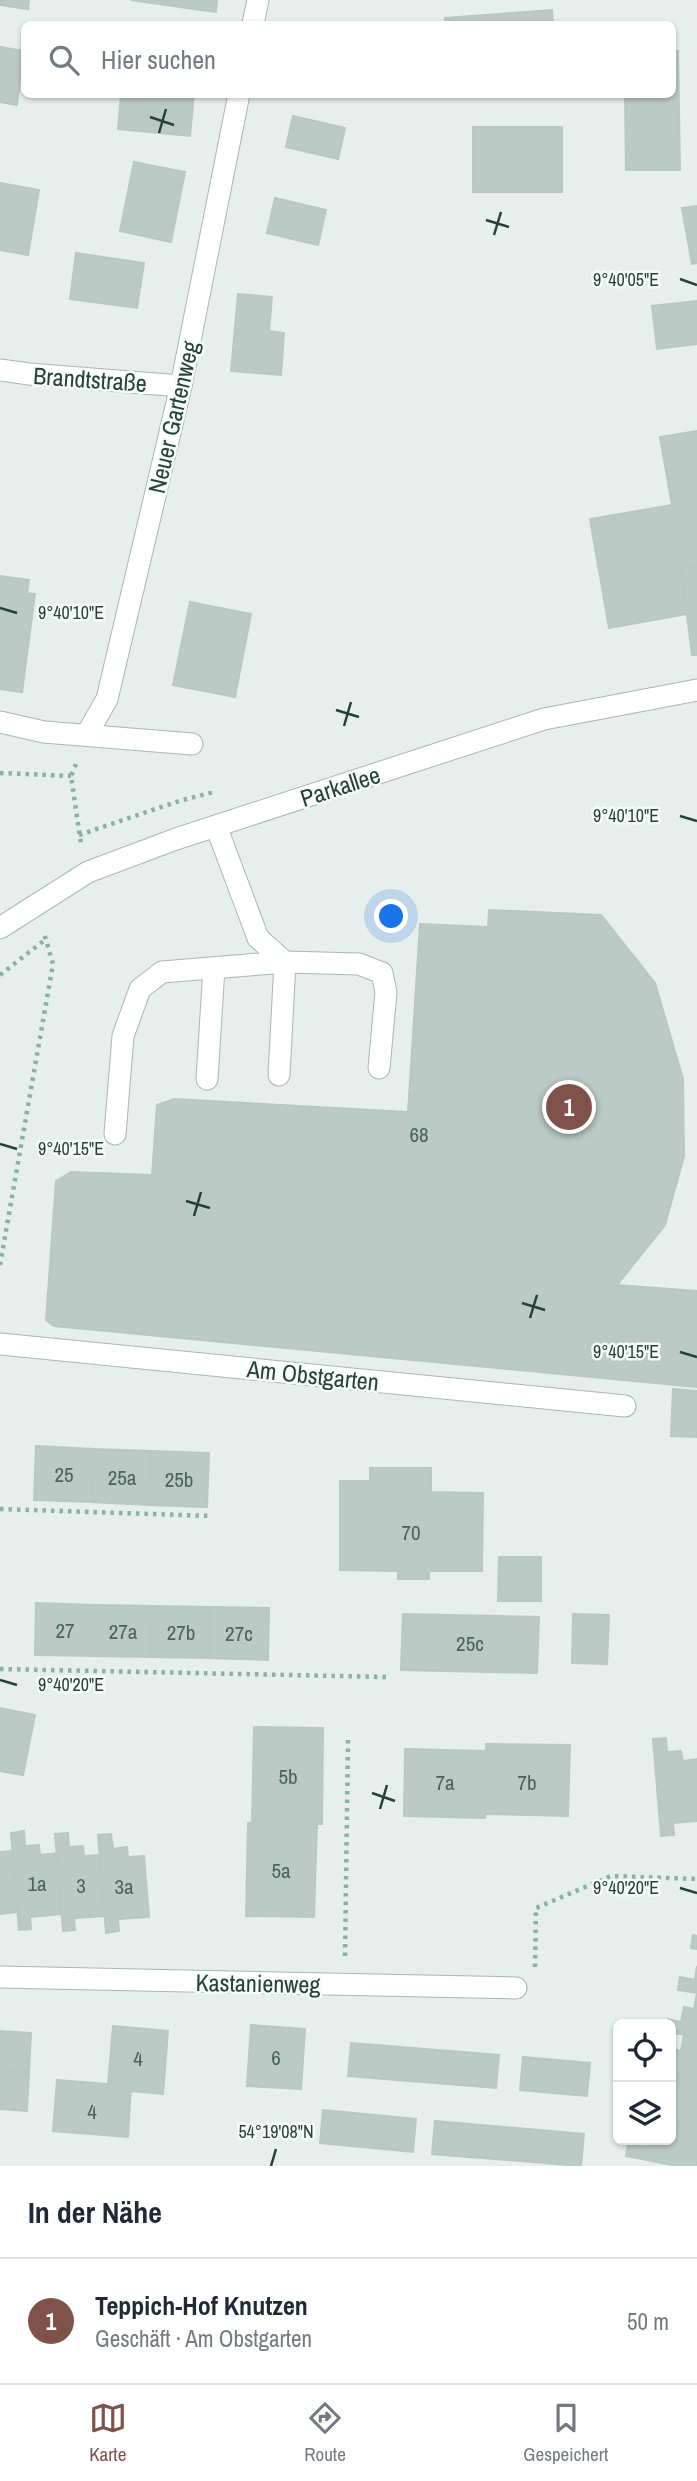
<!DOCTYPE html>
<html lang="de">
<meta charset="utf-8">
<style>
:root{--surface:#fff;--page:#f2f2f3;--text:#1f2937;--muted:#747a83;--line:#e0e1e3;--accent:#7f5249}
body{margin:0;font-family:"Archivo Narrow",sans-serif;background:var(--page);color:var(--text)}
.controls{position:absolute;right:21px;bottom:21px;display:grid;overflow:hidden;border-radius:10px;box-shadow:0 2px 5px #0004}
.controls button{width:63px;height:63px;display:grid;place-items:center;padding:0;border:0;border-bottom:2px solid var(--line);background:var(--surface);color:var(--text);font:35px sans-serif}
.you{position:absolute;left:392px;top:917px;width:24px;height:24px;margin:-18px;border:5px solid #fff;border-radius:50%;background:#1a73e8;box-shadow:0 0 0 10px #1a73e833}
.badge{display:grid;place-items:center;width:46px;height:46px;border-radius:50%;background:var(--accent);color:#fff;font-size:23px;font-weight:700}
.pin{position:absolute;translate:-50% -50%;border:4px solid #fff;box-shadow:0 2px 7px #0006}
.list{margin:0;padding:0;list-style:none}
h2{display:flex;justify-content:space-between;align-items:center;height:91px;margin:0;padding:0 28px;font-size:30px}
h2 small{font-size:23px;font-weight:400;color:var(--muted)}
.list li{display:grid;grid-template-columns:46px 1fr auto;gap:21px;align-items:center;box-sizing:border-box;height:126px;padding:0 28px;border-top:2px solid var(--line)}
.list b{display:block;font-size:26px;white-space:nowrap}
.list p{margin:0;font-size:23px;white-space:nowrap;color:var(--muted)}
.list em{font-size:23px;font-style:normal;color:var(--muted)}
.icon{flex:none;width:38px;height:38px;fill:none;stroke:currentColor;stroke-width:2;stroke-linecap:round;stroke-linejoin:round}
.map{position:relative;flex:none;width:697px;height:2166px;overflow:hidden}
.search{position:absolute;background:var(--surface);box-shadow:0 2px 5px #0004;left:21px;right:21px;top:21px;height:77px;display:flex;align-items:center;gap:18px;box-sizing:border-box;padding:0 24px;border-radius:10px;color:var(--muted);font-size:26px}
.sheet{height:217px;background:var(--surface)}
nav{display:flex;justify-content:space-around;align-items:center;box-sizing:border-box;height:98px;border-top:2px solid var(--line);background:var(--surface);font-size:19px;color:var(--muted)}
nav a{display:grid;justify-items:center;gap:4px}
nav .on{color:var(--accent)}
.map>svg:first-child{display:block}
.building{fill:#bbcac4;stroke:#b8c9c2;stroke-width:2}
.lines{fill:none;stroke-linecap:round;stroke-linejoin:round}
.minor-casing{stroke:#a8b8b2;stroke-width:23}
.path{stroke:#86b3a5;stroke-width:4.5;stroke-dasharray:3.5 5;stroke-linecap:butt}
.minor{stroke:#fff;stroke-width:21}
.ticks{fill:none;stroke:#24423a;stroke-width:2.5}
.labels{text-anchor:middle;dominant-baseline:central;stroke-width:5;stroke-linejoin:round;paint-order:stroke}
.number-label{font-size:21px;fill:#4a645c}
.street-label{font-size:24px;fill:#24423a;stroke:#f7fbf9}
.ticks-label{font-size:18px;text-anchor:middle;fill:#24423a;stroke:#f7fbf9;stroke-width:5;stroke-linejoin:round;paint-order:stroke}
</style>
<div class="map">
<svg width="697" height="2166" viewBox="0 0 697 2166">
<rect width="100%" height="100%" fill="#e6efeb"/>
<g class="building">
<path d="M0 0H29L28 9 0 5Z"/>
<path d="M131 0H217L216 12Z"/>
<path d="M552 10 553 24H445V18Z"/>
<path d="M0 47 24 51 17 105 0 102Z"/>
<path d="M672 51H678L680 170H626L625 94H672Z"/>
<path d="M121 94H194L190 136 118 129Z"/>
<path d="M293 116 345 128 338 159 286 147Z"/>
<rect x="473" y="127" width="89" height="65"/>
<path d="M134 162 185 172 171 242 120 231Z"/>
<path d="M0 183 39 190 28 255 0 250Z"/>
<path d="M275 198 326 210 318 245 267 233Z"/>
<path d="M697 206V263L692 264 682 208Z"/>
<path d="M76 253 144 263 137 308 70 299Z"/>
<path d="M238 294 272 297 269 331 284 333 281 375 231 371Z"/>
<path d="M697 301V344L657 349 652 306Z"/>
<path d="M697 431V566L681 568 687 614 609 628 590 519 672 505 660 437Z"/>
<path d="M697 566V655H692L681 568Z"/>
<path d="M0 576 29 580 27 593 35 594 22 692 0 689Z"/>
<path d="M190 602 251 614 235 697 173 685Z"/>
<path d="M489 910 601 915 655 983 683 1079 684 1156 665 1225 617 1285 697 1291V1387L54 1326 46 1320 56 1181 71 1172 152 1175 157 1105 174 1099 408 1112 420 924 488 927Z"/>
<path d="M673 1389 697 1391V1437L671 1436Z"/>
<path d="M36 1446 94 1449 92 1502 34 1500Z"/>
<path d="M94 1449 151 1451 149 1505 92 1502Z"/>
<path d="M151 1451 209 1453 207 1507 149 1505Z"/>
<path d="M370 1468H431V1492L483 1493 482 1571H429V1579H398V1571L340 1570V1481H370Z"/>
<path d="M499 1557H541V1601H498Z"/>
<path d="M36 1603 94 1605 93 1656 35 1655Z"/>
<path d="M94 1605 152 1606 151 1657 93 1656Z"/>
<path d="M152 1606 210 1607 209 1658 151 1657Z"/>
<path d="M210 1607 269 1608 268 1660 209 1658Z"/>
<path d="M403 1614 539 1617 537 1673 401 1670Z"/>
<path d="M573 1614 609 1615 607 1664 572 1663Z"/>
<path d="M0 1708 35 1715 23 1775 0 1771Z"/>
<path d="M254 1727 323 1728 322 1824 252 1823Z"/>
<path d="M666 1738 667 1752 681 1751 683 1761 697 1759V1821L673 1823 674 1835 661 1836 653 1739Z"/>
<path d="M486 1744 570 1745 568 1816 485 1814Z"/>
<path d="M405 1749 486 1751 485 1818 404 1816Z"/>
<path d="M248 1823 317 1824 314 1917 246 1916Z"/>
<path d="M24 1831 25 1846 39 1845 40 1855 57 1853 61 1914 30 1917 31 1929 19 1930 11 1833Z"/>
<path d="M68 1833 69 1847 83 1846 84 1856 100 1855 105 1916 74 1918 75 1930 63 1931 55 1834Z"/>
<path d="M111 1834 113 1849 127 1847 128 1857 144 1856 149 1917 118 1919 119 1931 106 1933 98 1835Z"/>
<path d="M13 1851 17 1912 0 1914V1852Z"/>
<path d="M693 1935 697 1936V1949L691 1948Z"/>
<path d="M697 1966V1993L678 1990 680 1977 695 1980Z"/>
<path d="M697 1993V2038L671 2032V2024H667L668 2019 681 2022 684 2007 694 2009Z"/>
<path d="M251 2025 305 2029 301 2089 247 2086Z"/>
<path d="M113 2026 168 2031 163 2094 131 2091V2086L108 2084Z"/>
<path d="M0 2031 31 2033 29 2072 0 2070Z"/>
<path d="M684 2035 697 2038V2082L671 2077 672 2049 681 2051Z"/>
<path d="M351 2043 499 2055 496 2088 348 2076Z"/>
<path d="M523 2057 590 2063 587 2096 520 2090Z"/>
<path d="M0 2070 29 2072 27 2111 0 2109Z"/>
<path d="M671 2077 697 2082V2126L671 2121Z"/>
<path d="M57 2080 131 2086 128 2137 53 2131Z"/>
<path d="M323 2110 416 2119 413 2152 320 2143Z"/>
<path d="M435 2121 584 2134 581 2166 432 2154Z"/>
<path d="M671 2121 697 2126V2166H677L626 2156 628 2144 642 2147 644 2140H671Z"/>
</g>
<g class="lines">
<defs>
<g id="minor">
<path d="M253 24 258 0"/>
<path d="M0 370 29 374 181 386"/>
<path d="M0 722 44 732 192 744"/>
<path d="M87 734 107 699 181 386 239 94"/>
<path d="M216 826 258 938 285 962 359 964 382 973 386 992 379 1068"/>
<path d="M0 928 88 872 176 839 544 719 697 690"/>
<path d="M207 1079 214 968"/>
<path d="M115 1134 123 1036 140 989 162 972 285 962 279 1075"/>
<path d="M0 1344 625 1406"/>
<path d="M0 1977 516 1988"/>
</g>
</defs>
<use href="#minor" class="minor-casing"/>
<g class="path">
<path d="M76 764 71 776 81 844"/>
<path d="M0 773 71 776"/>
<path d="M79 835 179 801 214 792"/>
<path d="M0 975 46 939"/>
<path d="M0 1265 53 964 44 933"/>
<path d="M0 1509 212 1516"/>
<path d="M0 1669 386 1677"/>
<path d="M345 1956 348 1737"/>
<path d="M535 1967 536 1908 611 1876 697 1879"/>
</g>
<use href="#minor" class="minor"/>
</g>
<path class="ticks" d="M150 117 174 125M159 133 166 109M486 220 509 227M494 235 501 212M680 279 697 285M0 608 17 613M336 710 359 717M344 726 351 702M680 816 697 821M0 1144 17 1149M186 1201 210 1208M194 1216 201 1192M522 1303 545 1310M530 1318 537 1295M680 1352 697 1357M0 1680 17 1685M372 1793 395 1801M380 1809 387 1785M680 1888 697 1893M271 2166 276 2149"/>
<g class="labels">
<g class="number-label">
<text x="419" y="1134">68</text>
<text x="64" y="1474">25</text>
<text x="122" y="1477">25a</text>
<text x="179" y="1479">25b</text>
<text x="411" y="1532">70</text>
<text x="65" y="1630">27</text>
<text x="123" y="1631">27a</text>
<text x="181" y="1632">27b</text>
<text x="239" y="1633">27c</text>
<text x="470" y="1643">25c</text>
<text x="288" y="1776">5b</text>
<text x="445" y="1782">7a</text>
<text x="527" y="1782">7b</text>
<text x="281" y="1870">5a</text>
<text x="37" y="1883">1a</text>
<text x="81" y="1885">3</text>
<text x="124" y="1886">3a</text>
<text x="276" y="2057">6</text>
<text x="138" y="2058">4</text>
<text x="92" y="2111">4</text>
</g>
<g class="street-label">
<text transform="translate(90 379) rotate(4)">Brandtstraße</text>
<text transform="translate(173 417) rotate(-77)">Neuer Gartenweg</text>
<text transform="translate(340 786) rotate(-18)">Parkallee</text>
<text transform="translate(313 1375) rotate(6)">Am Obstgarten</text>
<text transform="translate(258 1983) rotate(1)">Kastanienweg</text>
</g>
</g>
<g class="ticks-label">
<text x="626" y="286">9°40'05"E</text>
<text x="71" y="619">9°40'10"E</text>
<text x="626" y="822">9°40'10"E</text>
<text x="71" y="1155">9°40'15"E</text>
<text x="626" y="1358">9°40'15"E</text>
<text x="71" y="1691">9°40'20"E</text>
<text x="626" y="1894">9°40'20"E</text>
<text x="276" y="2138">54°19'08"N</text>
</g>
</svg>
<div class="controls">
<button><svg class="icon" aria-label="locate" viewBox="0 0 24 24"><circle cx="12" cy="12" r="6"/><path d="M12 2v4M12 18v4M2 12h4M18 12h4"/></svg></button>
<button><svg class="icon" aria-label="layers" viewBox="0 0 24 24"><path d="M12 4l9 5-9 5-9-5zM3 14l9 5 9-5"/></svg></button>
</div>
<div class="you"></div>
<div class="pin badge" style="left:569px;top:1107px">1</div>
<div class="search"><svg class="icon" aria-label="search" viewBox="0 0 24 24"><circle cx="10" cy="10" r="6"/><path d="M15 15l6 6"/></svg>Hier suchen</div>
</div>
<section class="sheet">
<h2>In der Nähe<small></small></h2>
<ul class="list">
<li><span class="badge">1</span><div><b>Teppich-Hof Knutzen</b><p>Geschäft · Am Obstgarten</p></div><em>50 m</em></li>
</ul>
</section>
<nav>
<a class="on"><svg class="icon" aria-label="map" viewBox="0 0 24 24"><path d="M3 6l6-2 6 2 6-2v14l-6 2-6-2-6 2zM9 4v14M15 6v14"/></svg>Karte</a>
<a><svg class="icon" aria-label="directions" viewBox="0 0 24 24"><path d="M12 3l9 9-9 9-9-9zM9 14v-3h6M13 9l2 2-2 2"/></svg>Route</a>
<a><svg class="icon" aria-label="saved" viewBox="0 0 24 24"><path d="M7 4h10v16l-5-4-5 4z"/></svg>Gespeichert</a>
</nav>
